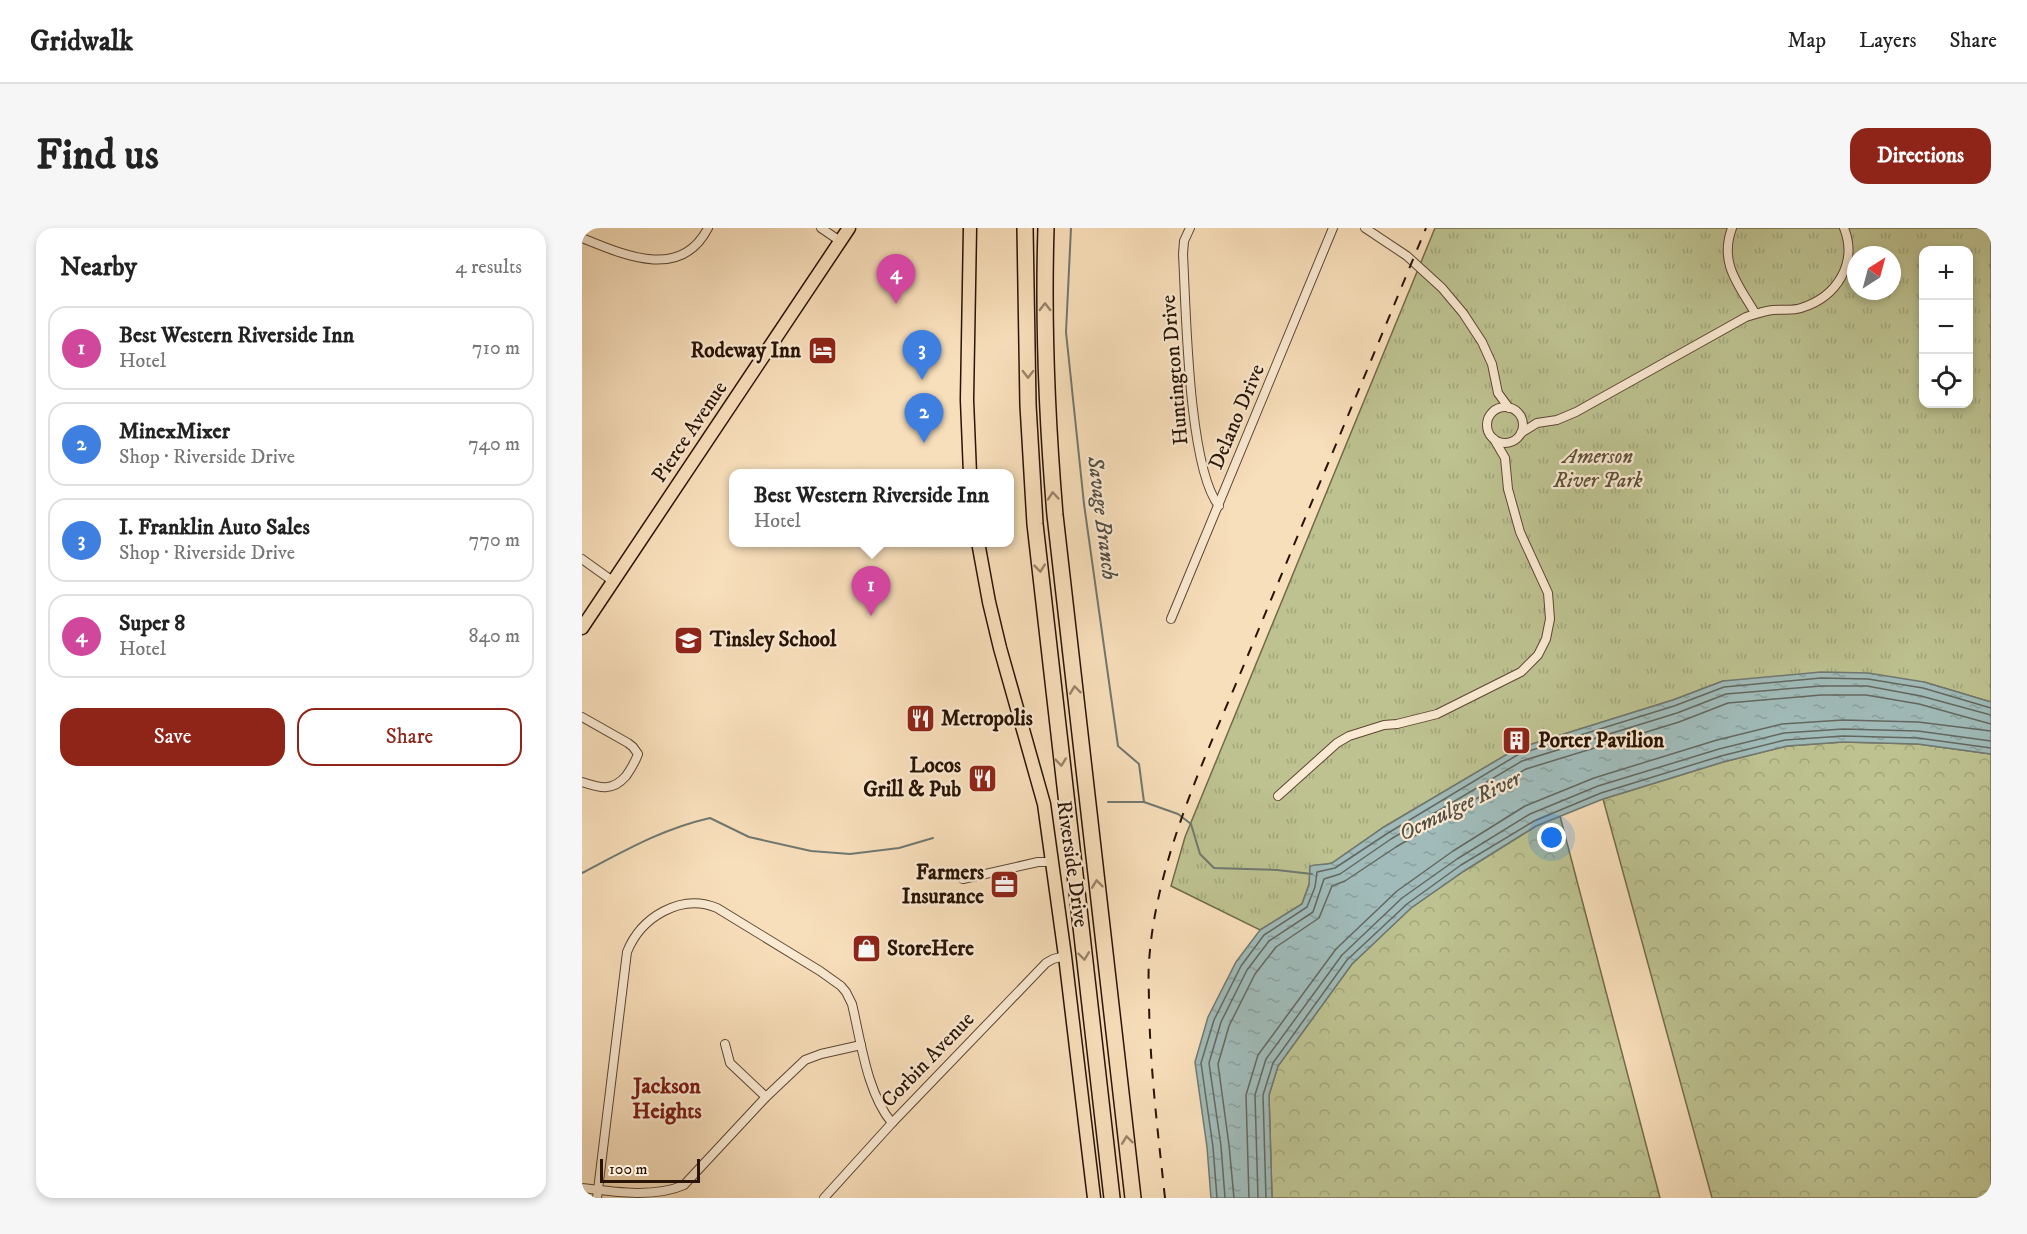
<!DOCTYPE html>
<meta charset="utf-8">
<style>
:root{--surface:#fff;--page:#f6f6f6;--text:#222;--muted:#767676;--line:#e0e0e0;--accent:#8f2418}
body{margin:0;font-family:"IM FELL DW Pica",serif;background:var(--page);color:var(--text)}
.controls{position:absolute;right:18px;top:18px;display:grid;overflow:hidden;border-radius:12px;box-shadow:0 3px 9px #0003}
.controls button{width:54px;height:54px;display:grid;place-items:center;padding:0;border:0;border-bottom:2px solid var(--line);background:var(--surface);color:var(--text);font:30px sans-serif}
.compass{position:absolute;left:1265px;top:18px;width:54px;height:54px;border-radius:50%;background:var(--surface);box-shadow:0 3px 9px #0003;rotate:36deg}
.scale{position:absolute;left:18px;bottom:15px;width:100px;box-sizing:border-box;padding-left:6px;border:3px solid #291305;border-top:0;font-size:16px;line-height:21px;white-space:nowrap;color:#291305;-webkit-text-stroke:4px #faead3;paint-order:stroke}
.you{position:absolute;left:970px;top:610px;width:21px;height:21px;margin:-15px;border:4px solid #fff;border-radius:50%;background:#1a73e8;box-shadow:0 0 0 9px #1a73e833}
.badge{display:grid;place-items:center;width:39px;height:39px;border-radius:50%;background:var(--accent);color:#fff;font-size:20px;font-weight:700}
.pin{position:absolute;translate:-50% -50px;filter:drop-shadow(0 2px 3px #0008)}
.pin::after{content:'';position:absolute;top:32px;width:21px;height:18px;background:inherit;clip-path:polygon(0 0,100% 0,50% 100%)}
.popup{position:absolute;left:147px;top:241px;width:285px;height:78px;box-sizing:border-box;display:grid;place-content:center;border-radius:12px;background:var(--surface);filter:drop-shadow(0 2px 4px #0005);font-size:20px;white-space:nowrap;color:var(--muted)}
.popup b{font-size:22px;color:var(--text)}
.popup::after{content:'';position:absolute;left:50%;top:100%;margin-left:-12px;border:12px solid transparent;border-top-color:var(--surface)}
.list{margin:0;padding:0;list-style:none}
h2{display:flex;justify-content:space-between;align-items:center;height:78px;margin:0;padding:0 24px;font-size:26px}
h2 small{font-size:20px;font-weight:400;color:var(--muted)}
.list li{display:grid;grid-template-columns:39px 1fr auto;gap:18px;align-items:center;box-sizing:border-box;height:84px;margin:0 12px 12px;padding:0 12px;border:2px solid var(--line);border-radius:18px}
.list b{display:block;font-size:22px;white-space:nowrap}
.list p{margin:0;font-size:20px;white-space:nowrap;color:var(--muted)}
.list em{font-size:20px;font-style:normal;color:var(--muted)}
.actions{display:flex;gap:12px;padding:18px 24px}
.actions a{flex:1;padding:14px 0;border:2px solid var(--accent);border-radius:18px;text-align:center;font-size:21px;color:var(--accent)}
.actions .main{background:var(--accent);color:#fff}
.icon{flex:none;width:33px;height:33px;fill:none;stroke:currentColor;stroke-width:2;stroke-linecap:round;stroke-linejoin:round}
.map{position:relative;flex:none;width:1409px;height:970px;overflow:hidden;border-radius:18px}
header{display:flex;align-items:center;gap:36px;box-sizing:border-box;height:84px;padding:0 30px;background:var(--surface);border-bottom:2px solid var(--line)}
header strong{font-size:28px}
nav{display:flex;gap:33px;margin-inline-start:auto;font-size:21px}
.intro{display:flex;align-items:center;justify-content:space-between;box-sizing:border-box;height:144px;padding:0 36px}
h1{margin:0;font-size:42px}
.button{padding:15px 27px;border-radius:18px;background:var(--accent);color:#fff;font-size:21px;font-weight:700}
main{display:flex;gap:36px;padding:0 36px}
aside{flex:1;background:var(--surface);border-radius:18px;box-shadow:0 3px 9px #0003}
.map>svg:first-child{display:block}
.forest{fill:url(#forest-crowns);stroke:#736a4a;stroke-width:1.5}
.park{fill:url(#park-tufts);stroke:#736a4a;stroke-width:1.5;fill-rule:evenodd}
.water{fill:url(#water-ripples);stroke:#707871;stroke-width:1.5}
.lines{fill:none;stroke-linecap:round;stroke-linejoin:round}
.shore{stroke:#64675f;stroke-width:1.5}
.stream{stroke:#707871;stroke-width:2}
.street-casing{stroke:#5d4632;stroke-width:10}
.primary-casing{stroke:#291305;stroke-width:15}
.highway-casing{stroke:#291305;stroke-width:18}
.street{stroke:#faead3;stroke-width:8}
.primary{stroke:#f8dfbb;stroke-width:12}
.highway{stroke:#f8dfbb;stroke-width:15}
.rail{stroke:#291305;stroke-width:2;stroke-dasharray:10 10;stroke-linecap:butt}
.oneway{stroke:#9b8369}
.labels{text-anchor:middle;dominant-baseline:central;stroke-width:4.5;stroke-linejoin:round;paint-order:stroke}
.poi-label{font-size:21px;font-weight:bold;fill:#291305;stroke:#faead3;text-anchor:start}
.street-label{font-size:21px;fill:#291305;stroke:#faead3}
.park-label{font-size:21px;font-style:italic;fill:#5d5036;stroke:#faead3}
.water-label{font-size:22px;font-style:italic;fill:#534e44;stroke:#faead3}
.neighbourhood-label{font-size:22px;font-weight:bold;fill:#7a1f14;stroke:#faead3}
</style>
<header>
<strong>Gridwalk</strong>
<nav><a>Map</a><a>Layers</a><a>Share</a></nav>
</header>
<div class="intro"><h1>Find us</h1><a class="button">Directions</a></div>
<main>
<aside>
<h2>Nearby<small>4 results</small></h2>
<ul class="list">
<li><span class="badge" style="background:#d1479c">1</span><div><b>Best Western Riverside Inn</b><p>Hotel</p></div><em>710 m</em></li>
<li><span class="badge" style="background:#3f7fe0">2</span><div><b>MinexMixer</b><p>Shop · Riverside Drive</p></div><em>740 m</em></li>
<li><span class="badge" style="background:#3f7fe0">3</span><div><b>I. Franklin Auto Sales</b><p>Shop · Riverside Drive</p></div><em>770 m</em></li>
<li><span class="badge" style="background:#d1479c">4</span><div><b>Super 8</b><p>Hotel</p></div><em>840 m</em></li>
</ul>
<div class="actions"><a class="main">Save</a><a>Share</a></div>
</aside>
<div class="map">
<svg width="1409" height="970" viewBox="0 0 1409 970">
<defs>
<pattern id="forest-crowns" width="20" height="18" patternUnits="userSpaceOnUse" patternTransform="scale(1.5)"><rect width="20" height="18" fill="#bdc290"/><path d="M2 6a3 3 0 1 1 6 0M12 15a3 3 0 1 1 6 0" fill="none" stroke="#a2a67b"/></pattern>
<pattern id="park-tufts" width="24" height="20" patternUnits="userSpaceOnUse" patternTransform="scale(1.5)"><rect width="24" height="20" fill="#bdc290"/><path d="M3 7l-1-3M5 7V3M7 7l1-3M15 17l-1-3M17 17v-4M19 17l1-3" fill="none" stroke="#a2a67b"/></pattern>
<pattern id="water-ripples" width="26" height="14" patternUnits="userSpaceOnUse" patternTransform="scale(1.5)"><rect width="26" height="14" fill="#a0bbb9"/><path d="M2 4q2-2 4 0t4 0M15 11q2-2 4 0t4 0" fill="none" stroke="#8aa09e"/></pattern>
</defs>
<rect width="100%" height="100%" fill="#f8dfbb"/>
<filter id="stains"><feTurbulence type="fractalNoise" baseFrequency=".00333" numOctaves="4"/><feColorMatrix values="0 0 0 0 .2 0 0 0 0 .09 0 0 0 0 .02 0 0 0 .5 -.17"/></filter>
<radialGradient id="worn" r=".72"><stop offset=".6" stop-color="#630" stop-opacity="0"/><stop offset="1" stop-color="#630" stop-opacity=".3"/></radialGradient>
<g class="forest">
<path d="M1261 514 1336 516 1409 526V970H1130L1021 571 1141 534 1205 518Z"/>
<path d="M978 588 1078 970H690L687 867 696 838 770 736 829 680 882 643 954 598Z"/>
</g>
<path class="park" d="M853 0H1409V474L1342 454 1141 453 1091 472 934 521 802 599 750 635 741 638 734 637 720 676 678 702 589 658 603 609ZM1342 22H1386V176H1342ZM1274 27H1310V63H1274Z"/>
<path class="water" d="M1239 444 1286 445 1342 454 1409 474V526L1336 516 1261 514 1205 518 1141 534 1021 571 954 598 882 643 829 680 770 736 696 838 687 867 690 970H629L625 919 613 834 626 789 654 734 678 702 720 676 727 657 728 638C736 636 742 637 750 635L802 599 934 521 1091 472 1141 453Z"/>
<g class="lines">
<g class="shore">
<path d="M635 970 631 919 619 835 632 792 659 738 682 707 725 679 733 659 735 644 753 640 806 605 937 526 1092 478 1142 459 1239 450 1286 451 1341 460 1409 480"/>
<path d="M643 970 639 918 627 835 639 794 665 742 687 713 731 684 742 651 758 646 809 611 940 533 1095 485 1144 466 1239 458H1285L1339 468 1409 487"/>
<path d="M652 970 647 917 636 836 647 798 673 746 694 719 737 690 750 658 763 653 814 619 944 541 1097 494 1146 475 1239 467H1284L1337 476 1409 496"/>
<path d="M667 970 664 867 676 827 754 721 815 663 871 623 943 578 1012 550 1135 512 1200 496 1261 492 1336 494 1409 503"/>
<path d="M676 970 673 867 684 831 760 727 820 670 875 631 948 586 1016 558 1137 521 1202 505 1261 501 1336 503 1409 513"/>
<path d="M684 970 681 867 691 835 765 732 825 676 879 637 952 593 1019 565 1139 528 1203 512 1261 508 1336 510 1409 520"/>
</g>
<g class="stream">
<path d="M489 0 484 104 502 276 536 518 557 536 562 574"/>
<path d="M526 574H562L596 586 609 596 618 626 632 640 695 642 730 646"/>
<path d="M0 645C44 622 80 601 128 590L167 609 229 623 268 626 317 620 351 610"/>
</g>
<defs>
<g id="street">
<path d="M239 0 258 13"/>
<path d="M608 0 602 13 601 26C604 80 606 240 637 278"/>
<path d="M783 0 825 28 860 60 881 85 900 114 910 136 916 165 927 180"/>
<path d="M1150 0C1137 35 1156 56 1173 85"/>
<path d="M0 10C42 27 99 53 126 0"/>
<circle cx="923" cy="197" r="18"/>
<path d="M939 205 955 195 975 192 994 184 1164 89C1173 86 1182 83 1191 82 1201 81 1210 83 1219 80 1255 69 1276 35 1262 0"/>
<path d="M0 331 32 354"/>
<path d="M589 391 751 0"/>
<path d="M0 489 46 515 51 519 56 526C53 534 49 541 44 548 30 564 18 560 0 554"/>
<path d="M696 568 755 515 767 508 802 497 815 496 855 486 939 444 956 427 964 411 968 391 966 365 938 304 926 261 923 230 912 211"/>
<path d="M381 651 456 634H471"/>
<path d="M143 816 148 835 184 869"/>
<path d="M0 960C32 964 73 970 102 957L184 869 223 832 239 826 279 817"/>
<path d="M15 970 45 724C59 689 99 665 135 680L238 743 259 758 264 764 270 776C279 814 285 865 310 895"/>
<path d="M242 970 310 895 464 735 471 731 483 728"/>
</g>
<g id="primary">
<path d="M388 246 385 172 388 0"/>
<path d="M396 314 407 374 418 420 462 576 483 728 512 970"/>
<path d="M0 400 267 0"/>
</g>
<g id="highway">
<path d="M443 0 446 177 453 296 530 970"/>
<path d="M464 0C461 96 465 192 473 287L551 970"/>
</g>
</defs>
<use href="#street" class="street-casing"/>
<use href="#primary" class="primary-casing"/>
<use href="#highway" class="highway-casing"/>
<use href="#street" class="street"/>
<use href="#primary" class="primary"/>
<use href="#highway" class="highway"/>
<path class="rail" d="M583 970C576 905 568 841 567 775 567 762 566 748 567 734 574 629 626 524 666 427 725 285 785 143 844 0"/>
</g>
<defs><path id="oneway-chevron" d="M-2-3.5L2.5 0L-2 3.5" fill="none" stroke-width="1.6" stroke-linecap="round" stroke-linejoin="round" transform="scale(1.5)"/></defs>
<g class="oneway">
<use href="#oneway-chevron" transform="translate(463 79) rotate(-90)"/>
<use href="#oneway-chevron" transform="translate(446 146) rotate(90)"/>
<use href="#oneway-chevron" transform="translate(471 268) rotate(-95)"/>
<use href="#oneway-chevron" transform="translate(458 340) rotate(84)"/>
<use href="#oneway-chevron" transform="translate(493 462) rotate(-97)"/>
<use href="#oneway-chevron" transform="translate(479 534) rotate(84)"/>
<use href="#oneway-chevron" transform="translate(515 656) rotate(-97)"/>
<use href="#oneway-chevron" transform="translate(502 728) rotate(83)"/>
<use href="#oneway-chevron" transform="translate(545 912) rotate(-97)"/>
</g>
<defs>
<symbol id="hotel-square" viewBox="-11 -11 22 22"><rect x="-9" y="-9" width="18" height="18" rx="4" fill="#8f2418" stroke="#faead3"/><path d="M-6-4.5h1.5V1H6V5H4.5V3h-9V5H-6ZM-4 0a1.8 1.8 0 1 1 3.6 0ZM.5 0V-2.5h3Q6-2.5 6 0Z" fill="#fff"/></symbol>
<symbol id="school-square" viewBox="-11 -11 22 22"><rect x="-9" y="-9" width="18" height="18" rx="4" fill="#8f2418" stroke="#faead3"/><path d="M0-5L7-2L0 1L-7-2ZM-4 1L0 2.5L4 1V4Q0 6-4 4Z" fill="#fff"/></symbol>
<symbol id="restaurant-square" viewBox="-11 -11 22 22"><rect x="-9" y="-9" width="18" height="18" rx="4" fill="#8f2418" stroke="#faead3"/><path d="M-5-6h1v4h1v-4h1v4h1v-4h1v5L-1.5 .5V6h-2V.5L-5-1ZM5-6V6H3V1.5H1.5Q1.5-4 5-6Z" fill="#fff"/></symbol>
<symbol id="building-square" viewBox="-11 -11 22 22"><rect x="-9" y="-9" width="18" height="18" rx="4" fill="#8f2418" stroke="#faead3"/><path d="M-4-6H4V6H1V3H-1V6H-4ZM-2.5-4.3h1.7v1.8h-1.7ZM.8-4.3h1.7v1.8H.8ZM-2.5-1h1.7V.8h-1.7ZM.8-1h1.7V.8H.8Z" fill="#fff"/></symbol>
<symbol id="office-square" viewBox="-11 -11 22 22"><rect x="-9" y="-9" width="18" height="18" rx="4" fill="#8f2418" stroke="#faead3"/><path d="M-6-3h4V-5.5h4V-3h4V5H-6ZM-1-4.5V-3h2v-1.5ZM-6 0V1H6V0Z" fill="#fff"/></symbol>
<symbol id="shop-square" viewBox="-11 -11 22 22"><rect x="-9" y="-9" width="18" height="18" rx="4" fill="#8f2418" stroke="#faead3"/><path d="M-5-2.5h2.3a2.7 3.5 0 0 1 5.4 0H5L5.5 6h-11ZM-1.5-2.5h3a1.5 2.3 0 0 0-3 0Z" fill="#fff"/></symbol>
</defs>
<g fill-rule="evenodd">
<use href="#hotel-square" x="224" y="106" width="33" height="33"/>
<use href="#school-square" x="90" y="396" width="33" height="33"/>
<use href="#restaurant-square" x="322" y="474" width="33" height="33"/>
<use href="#building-square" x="918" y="496" width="33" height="33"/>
<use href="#restaurant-square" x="384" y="534" width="33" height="33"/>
<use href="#office-square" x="406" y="640" width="33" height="33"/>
<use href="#shop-square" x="268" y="704" width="33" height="33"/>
</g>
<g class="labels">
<g class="poi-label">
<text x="219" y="123" text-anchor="end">Rodeway Inn</text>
<text x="128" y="412">Tinsley School</text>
<text x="359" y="491">Metropolis</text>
<text x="956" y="513">Porter Pavilion</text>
<text x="379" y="538" text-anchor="end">Locos<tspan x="379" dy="24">Grill &amp; Pub</tspan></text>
<text x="402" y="645" text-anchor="end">Farmers<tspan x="402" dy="24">Insurance</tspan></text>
<text x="305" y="721">StoreHere</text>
</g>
<g class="street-label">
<text transform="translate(593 142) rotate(-95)">Huntington Drive</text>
<text transform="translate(655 189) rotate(-67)">Delano Drive</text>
<text transform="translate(108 204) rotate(-56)">Pierce Avenue</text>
<text transform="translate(490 636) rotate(82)">Riverside Drive</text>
<text transform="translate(346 832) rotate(-46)">Corbin Avenue</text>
</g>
<g class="park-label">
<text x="1016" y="229">Amerson<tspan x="1016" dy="24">River Park</tspan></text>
</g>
<g class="water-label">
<text transform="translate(520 290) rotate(83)">Savage Branch</text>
<text transform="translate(878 578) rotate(-26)">Ocmulgee River</text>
</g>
<g class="neighbourhood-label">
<text x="85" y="858">Jackson<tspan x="85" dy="25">Heights</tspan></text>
</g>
</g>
<rect width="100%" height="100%" filter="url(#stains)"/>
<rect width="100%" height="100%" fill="url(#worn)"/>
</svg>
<div class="controls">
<button>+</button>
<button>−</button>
<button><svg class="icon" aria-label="locate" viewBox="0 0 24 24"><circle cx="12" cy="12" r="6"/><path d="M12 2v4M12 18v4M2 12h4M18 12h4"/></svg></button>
</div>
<svg class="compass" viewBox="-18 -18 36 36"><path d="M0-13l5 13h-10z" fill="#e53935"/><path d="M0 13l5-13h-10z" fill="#767676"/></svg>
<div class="scale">100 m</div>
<div class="you"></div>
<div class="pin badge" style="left:289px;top:388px;background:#d1479c">1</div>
<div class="popup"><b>Best Western Riverside Inn</b>Hotel</div>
<div class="pin badge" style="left:342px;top:215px;background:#3f7fe0">2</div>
<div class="pin badge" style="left:340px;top:152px;background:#3f7fe0">3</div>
<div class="pin badge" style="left:314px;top:76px;background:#d1479c">4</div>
</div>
</main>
